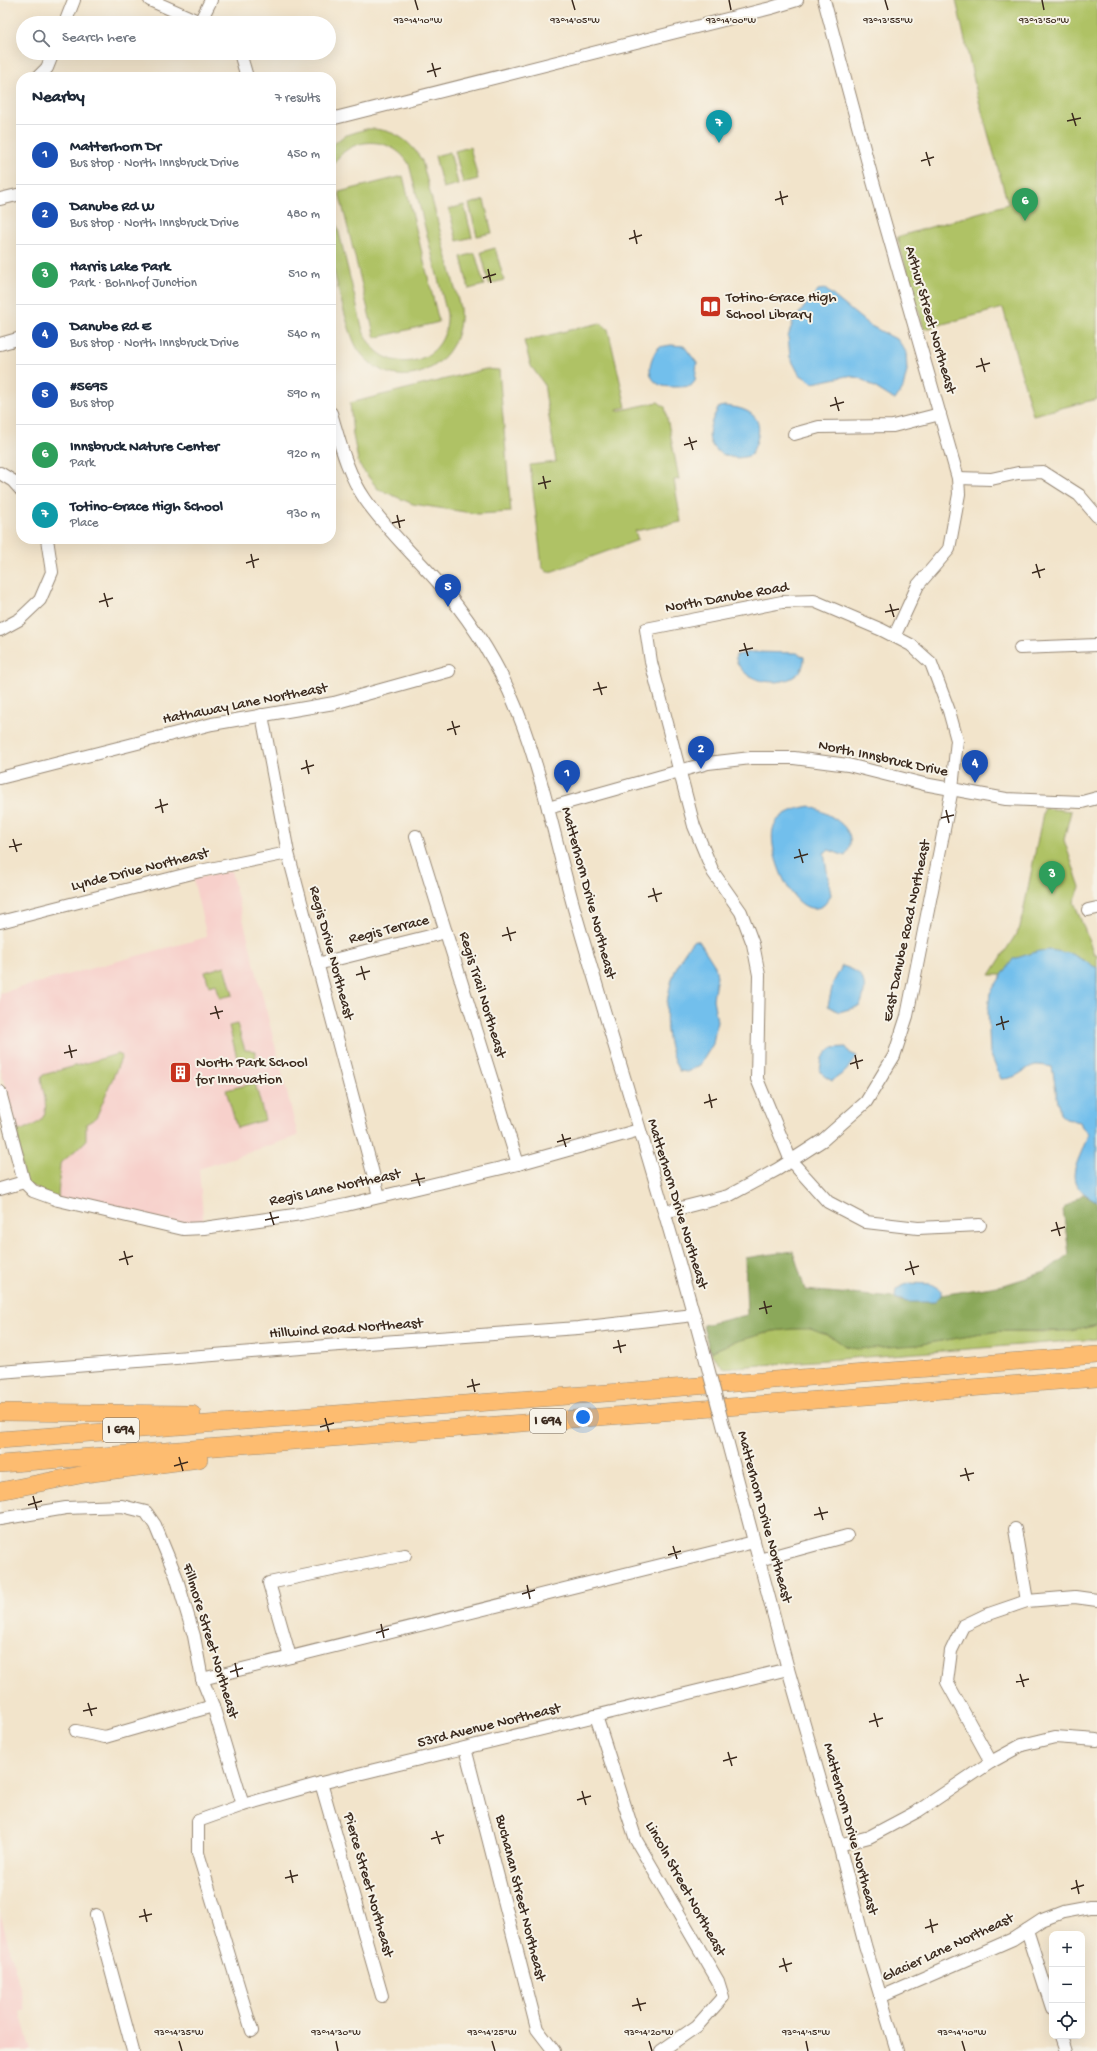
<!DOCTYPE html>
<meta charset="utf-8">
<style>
:root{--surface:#fff;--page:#f6f6f7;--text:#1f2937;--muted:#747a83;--line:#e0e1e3;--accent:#c8321e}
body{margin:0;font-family:"Gochi Hand",sans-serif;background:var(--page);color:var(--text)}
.controls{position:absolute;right:12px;bottom:12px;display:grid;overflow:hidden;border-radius:8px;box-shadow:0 4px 16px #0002}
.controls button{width:36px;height:36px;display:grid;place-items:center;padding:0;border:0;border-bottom:1px solid var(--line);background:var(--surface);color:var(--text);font:20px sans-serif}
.you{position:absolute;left:583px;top:1417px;width:14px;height:14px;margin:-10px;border:3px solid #fff;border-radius:50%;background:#1a73e8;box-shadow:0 0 0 6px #1a73e833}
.badge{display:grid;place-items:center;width:26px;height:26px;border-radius:50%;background:var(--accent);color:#fff;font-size:13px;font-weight:700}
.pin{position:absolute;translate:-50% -33px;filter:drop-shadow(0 1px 2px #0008)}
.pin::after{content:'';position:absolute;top:21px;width:14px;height:12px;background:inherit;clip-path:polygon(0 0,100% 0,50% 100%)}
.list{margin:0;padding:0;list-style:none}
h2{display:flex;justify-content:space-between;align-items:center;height:52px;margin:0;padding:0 16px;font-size:17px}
h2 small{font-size:13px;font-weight:400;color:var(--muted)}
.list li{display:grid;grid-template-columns:26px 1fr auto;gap:12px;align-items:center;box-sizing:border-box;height:60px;padding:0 16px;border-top:1px solid var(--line)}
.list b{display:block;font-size:15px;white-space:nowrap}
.list p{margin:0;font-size:13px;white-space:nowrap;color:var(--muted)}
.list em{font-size:13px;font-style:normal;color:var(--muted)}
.icon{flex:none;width:22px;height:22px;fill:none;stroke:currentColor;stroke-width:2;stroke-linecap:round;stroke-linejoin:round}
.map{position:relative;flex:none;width:1097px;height:2051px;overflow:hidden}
.search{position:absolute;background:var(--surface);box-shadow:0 4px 16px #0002;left:16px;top:16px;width:320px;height:44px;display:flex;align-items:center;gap:10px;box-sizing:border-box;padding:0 14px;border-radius:22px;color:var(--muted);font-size:15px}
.panel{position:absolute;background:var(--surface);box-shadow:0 4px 16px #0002;left:16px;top:72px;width:320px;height:472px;border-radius:16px}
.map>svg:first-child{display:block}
.built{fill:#f7d0cb}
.green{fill:#afc265;stroke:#757642}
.forest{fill:#8ba85a;stroke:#63693c}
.water{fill:#72bfec;stroke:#567485}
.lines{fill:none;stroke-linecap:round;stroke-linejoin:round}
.minor-casing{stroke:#968774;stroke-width:14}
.highway-casing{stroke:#968774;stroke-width:18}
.minor{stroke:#fff;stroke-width:12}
.highway{stroke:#fdbc70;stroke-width:17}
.minor-bridge-casing{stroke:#968774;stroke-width:14;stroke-linecap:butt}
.minor-bridge{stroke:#fff;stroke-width:12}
.ticks{fill:none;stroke:#3b2a1e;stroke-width:1.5}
.labels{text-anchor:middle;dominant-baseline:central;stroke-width:4;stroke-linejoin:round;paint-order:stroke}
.shield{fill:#f7f3e8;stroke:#73665b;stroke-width:1}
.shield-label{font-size:14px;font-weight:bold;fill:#3b2a1e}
.poi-label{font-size:15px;fill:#3b2a1e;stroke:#f7f3e8;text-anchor:start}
.street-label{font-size:15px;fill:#3b2a1e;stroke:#f7f3e8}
.ticks-label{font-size:10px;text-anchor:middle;fill:#3b2a1e;stroke:#f7f3e8;stroke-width:4;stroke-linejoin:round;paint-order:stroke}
</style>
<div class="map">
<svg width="1097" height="2051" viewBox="0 0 1097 2051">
<rect width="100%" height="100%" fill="#f7f3e8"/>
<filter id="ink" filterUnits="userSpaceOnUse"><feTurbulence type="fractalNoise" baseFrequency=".025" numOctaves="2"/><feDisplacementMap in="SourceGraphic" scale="8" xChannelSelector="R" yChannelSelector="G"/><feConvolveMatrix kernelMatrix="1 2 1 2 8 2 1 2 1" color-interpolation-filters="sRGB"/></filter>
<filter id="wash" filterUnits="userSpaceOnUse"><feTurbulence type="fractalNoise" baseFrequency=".012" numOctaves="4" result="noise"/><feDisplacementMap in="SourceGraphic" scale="16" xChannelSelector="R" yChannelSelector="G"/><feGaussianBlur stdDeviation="0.9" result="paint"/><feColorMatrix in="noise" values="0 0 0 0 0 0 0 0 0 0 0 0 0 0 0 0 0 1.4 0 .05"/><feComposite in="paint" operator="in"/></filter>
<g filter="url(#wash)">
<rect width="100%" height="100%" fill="#f2e4cb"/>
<g class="built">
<path d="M231 871 298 1136 199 1169 204 1228 58 1200 24 1182 17 1131 0 1068V993L207 937 193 879Z"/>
<path d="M0 1913 26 2010 20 2012 31 2051H0Z"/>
</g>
<g class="green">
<path d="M956 0H1097V399L1033 415 1003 308 924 329 897 237 1008 204 977 94Z"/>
<path d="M366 129C391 128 410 139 422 161L460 308C465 368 396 401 359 351 349 338 334 274 331 255 329 237 331 218 331 200L363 331C382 380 450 367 447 314L409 164C390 133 344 136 331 170V146L344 136Z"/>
<path d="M470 147 478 179 463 183 455 151Z"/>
<path d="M450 152 458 184 443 188 435 156Z"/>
<path d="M403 176 439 322 375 338 339 192Z"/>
<path d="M484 200 492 233 477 236 469 204Z"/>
<path d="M464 205 472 237 457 241 449 209Z"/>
<path d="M495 248 504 280 489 284 481 252Z"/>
<path d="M475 253 484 285 469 289 461 257Z"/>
<path d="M600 323 608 329 626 407 617 409V411L658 402 665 407 679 479 674 480 681 522 635 531 638 540 553 571 547 572 542 567 530 465 556 462 544 384 531 366 524 341Z"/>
<path d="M486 369 499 370 511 512 478 514 413 504 378 489 359 465 353 435 350 403Z"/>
<path d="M1044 808 1071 811 1064 840 1080 887 1074 902 1094 954H1097V984L1014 975H990L1020 928Z"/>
<path d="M225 966 233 995 220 998 216 984 209 986 205 972Z"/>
<path d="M237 1024 245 1050 256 1051 255 1064 238 1062 229 1026Z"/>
<path d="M118 1054 122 1056 96 1118 86 1124V1141L60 1164 58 1200 24 1182 17 1131C53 1122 47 1109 41 1079L43 1075Z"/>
<path d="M255 1083 265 1120 237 1128 226 1090Z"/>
<path d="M1097 1325V1339L723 1368 710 1352 734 1342 773 1331 793 1329 810 1328 834 1338 845 1346H892L917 1345 999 1331 1048 1332 1087 1328Z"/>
</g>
<path class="forest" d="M1083 1194 1097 1201V1325L1072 1331H999L917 1345 857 1349 845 1346 834 1338 810 1329H793L773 1331 734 1342 710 1352 703 1325 747 1315 745 1258 793 1251 805 1290 895 1298 900 1301 935 1302 941 1295 1004 1285 1045 1272 1069 1254 1063 1209Z"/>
<g class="water">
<path d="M825 289 869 325 898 340 906 352 907 371 903 388 895 400 860 378 847 376 813 383 799 374 790 357 788 337 793 321 818 290Z"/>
<path d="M671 345 684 346 697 363 695 381 691 386C683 387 667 388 660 385 644 377 650 357 659 347Z"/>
<path d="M725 406C760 409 766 425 751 455 743 458 736 459 727 456 701 447 708 425 719 407Z"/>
<path d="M752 652 797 653 804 657C806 688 753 689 739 666 737 662 735 659 736 655Z"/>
<path d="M810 806C831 815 863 830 845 856L829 850 824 853 831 895C829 898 826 903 824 905 794 925 765 847 774 826 779 813 797 808 810 806Z"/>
<path d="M694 940 699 941 715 966 717 976 713 999 717 1021 713 1044 700 1065 687 1072 679 1071C658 1032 663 974 694 940Z"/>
<path d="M1051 950 1072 954 1097 968V1201C1057 1181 1080 1165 1088 1133L1082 1127 1080 1122 1066 1119 1060 1114 1052 1067C1047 1066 1041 1065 1036 1065 1024 1067 1020 1079 1001 1079L990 1053 988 1011 990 993 1013 959 1039 951Z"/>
<path d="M842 966C865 972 869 984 860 1006L839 1012 828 1006 833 983Z"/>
<path d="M846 1047 850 1053 857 1056 846 1071 832 1081 824 1076 820 1070 822 1058 831 1048Z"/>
<path d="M909 1283 931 1284 941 1290V1295L935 1302H907L895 1298 896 1289Z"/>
</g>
</g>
<g filter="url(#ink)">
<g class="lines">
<defs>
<g id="minor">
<path d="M150 0 202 23"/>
<path d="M824 0 872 178 958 478 959 494 949 549 918 585 894 637"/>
<path d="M200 22 211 0"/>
<path d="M65 23 74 0"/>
<path d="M240 53 247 77"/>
<path d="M38 77 47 68 53 53"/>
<path d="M331 119 771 8 797 0"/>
<path d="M0 199 21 194"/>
<path d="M0 344 21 338"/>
<path d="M331 413C340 443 347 473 365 499 385 528 412 553 436 580 465 613 490 650 509 691 542 765 556 848 579 926 620 1067 665 1207 703 1349"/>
<path d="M794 434 819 427 893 426 940 414"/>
<path d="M0 473 13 481 21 490"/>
<path d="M958 478 991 479 1018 473 1043 472 1079 495 1097 516"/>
<path d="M0 630 20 619 40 600 52 572 47 539"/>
<path d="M1020 648 1097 645"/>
<path d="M262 715 288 853 379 1196"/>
<path d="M0 778 212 724 334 703 449 671"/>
<path d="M548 808 708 763 751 758H794L848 765 924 784 1006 799 1082 802 1097 798"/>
<path d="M416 836 518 1164"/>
<path d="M1088 910 1097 908"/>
<path d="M0 922 200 871 288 853"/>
<path d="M317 964 446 932"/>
<path d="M0 1092 24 1182 33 1191 58 1200 183 1229 204 1228 301 1214 346 1205 518 1164 639 1130"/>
<path d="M0 1189 24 1182"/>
<path d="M665 1212 728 1196 778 1169 823 1140 866 1102 894 1056 907 1016 952 789 957 740 949 711 931 663 911 645 882 630 814 601 782 602 646 629 651 662 694 826 713 872 741 912 753 944 759 975 757 1079 791 1161 828 1202 866 1222 918 1228 980 1225"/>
<path d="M0 1372 326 1346 578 1328 694 1315"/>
<path d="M727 1440 788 1669 839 1845 865 1945 897 2051"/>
<path d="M0 1519 66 1508 122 1506 146 1512 155 1525 176 1576 194 1636 202 1679 213 1706 243 1805"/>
<path d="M1015 1529 1027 1601"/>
<path d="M759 1560 847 1536"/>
<path d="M290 1657 269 1583 405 1555"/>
<path d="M202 1679 754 1542"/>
<path d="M596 1716 636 1840 718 1981 723 1997 697 2026 661 2051"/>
<path d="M76 1731 105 1737 213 1706"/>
<path d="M465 1748 537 2029 554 2051"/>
<path d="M991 1762 947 1682 951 1651 963 1626 986 1615 1027 1601 1075 1597 1097 1600"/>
<path d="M321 1783 382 1996"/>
<path d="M839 1845 869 1837 918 1811 991 1762 1022 1745 1055 1737 1097 1740"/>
<path d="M96 1915 133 2051"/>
<path d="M1027 1930 1052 2008"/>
<path d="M880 1997 1013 1939 1042 1920 1063 1912 1090 1907H1097"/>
<path d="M252 2031 198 1853V1821L243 1805 321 1783 788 1669"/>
<path d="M1061 2036 1066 2051"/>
</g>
<g id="highway">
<path d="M0 1412 192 1414"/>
<path d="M0 1440 1097 1355"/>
<path d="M0 1464 1097 1378"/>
<path d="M0 1491 85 1474 199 1459"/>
</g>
</defs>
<use href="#minor" class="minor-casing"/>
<use href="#highway" class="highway-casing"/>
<use href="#minor" class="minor"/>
<use href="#highway" class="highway"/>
<defs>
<path id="minor-bridge" d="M703 1349 727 1440"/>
</defs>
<use href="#minor-bridge" class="minor-bridge-casing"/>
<use href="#minor-bridge" class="minor-bridge"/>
</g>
</g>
<path class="ticks" d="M415 0 418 10M572 0 575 10M729 0 731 10M885 0 888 10M1042 0 1044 10M432 63 436 77M427 72 441 68M1072 113 1076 126M1067 121 1081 118M926 152 930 166M921 161 934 157M780 191 783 205M775 200 788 196M634 230 637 244M629 239 642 235M488 269 491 283M483 278 496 274M981 358 985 372M976 367 990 363M835 397 839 411M830 406 844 402M689 437 693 450M684 445 697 441M543 476 546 489M538 484 551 481M397 515 400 528M392 523 405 520M251 554 254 568M246 563 259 559M1036 564 1040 578M1032 573 1045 569M104 593 108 607M99 602 113 598M890 604 894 617M885 612 899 609M744 643 748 656M739 651 753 648M598 682 602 695M593 690 607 687M452 721 456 735M447 730 460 726M306 760 309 774M301 769 314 765M160 799 163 813M155 808 168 804M946 810 949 823M941 818 954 815M13 839 17 852M9 847 22 844M799 849 803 863M794 858 808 854M653 888 657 902M648 897 662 893M507 927 511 941M502 936 516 932M361 966 365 980M356 975 370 971M215 1006 219 1019M210 1014 223 1011M1001 1016 1004 1030M996 1025 1009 1021M69 1045 72 1058M64 1053 77 1050M855 1055 858 1069M850 1064 863 1060M709 1094 712 1108M704 1103 717 1099M562 1134 566 1147M557 1142 571 1138M416 1173 420 1186M411 1181 425 1178M270 1212 274 1225M265 1220 279 1217M1056 1222 1060 1236M1051 1231 1065 1227M124 1251 128 1265M119 1260 133 1256M910 1261 914 1275M905 1270 919 1266M764 1301 767 1314M759 1309 772 1306M618 1340 621 1353M613 1348 626 1345M472 1379 475 1392M467 1387 480 1384M325 1418 329 1432M320 1427 334 1423M179 1457 183 1471M174 1466 188 1462M965 1468 969 1481M960 1476 974 1473M33 1496 37 1510M28 1505 42 1501M819 1507 823 1520M814 1515 828 1512M673 1546 677 1559M668 1555 681 1551M527 1585 530 1599M522 1594 535 1590M381 1624 384 1638M376 1633 389 1629M235 1663 238 1677M230 1672 243 1668M1020 1674 1024 1687M1016 1682 1029 1679M88 1703 92 1716M83 1711 97 1708M874 1713 878 1727M869 1722 883 1718M728 1752 732 1766M723 1761 737 1757M582 1791 586 1805M577 1800 591 1796M436 1831 440 1844M431 1839 444 1835M290 1870 293 1883M285 1878 298 1875M1076 1880 1079 1894M1071 1889 1084 1885M144 1909 147 1922M139 1917 152 1914M930 1919 933 1933M925 1928 938 1924M783 1958 787 1972M779 1967 792 1963M637 1998 641 2011M632 2006 646 2003M179 2041 182 2051M336 2041 338 2051M492 2041 495 2051M649 2041 652 2051M806 2041 808 2051M962 2041 965 2051"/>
<defs>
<symbol id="library-square" viewBox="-11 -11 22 22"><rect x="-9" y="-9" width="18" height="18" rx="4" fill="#c8321e" stroke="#f7f3e8"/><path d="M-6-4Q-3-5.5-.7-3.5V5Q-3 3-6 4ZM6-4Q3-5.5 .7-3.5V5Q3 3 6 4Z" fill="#fff"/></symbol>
<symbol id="building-square" viewBox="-11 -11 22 22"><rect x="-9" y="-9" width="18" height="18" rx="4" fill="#c8321e" stroke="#f7f3e8"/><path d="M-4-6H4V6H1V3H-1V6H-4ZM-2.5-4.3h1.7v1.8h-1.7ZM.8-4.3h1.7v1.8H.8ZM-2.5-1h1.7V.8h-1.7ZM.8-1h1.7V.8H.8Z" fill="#fff"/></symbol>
</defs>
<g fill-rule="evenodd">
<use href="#library-square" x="698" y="294" width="25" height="25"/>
<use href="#building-square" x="168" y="1060" width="25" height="25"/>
</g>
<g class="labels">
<g class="shield">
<rect x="530" y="1409" width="36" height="24" rx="3"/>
<rect x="103" y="1418" width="36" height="24" rx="3"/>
</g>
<g class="shield-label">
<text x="548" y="1421">I 694</text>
<text x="121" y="1430">I 694</text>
</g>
<g class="poi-label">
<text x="726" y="298">Totino-Grace High<tspan x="726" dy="17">School Library</tspan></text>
<text x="196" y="1063">North Park School<tspan x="196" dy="17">for Innovation</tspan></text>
</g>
<g class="street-label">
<text transform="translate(930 320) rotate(74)">Arthur Street Northeast</text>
<text transform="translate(727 598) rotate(-10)">North Danube Road</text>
<text transform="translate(245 704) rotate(-11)">Hathaway Lane Northeast</text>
<text transform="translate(883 759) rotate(12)">North Innsbruck Drive</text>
<text transform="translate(140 870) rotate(-14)">Lynde Drive Northeast</text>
<text transform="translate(588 893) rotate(75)">Matterhorn Drive Northeast</text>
<text transform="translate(389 930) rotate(-14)">Regis Terrace</text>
<text transform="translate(907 931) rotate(-78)">East Danube Road Northeast</text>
<text transform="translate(331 953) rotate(75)">Regis Drive Northeast</text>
<text transform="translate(482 995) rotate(73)">Regis Trail Northeast</text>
<text transform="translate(335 1188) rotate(-12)">Regis Lane Northeast</text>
<text transform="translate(677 1204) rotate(73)">Matterhorn Drive Northeast</text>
<text transform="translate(346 1329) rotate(-4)">Hillwind Road Northeast</text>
<text transform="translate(764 1517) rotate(75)">Matterhorn Drive Northeast</text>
<text transform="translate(210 1641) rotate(73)">Fillmore Street Northeast</text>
<text transform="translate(489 1726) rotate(-14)">53rd Avenue Northeast</text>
<text transform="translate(850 1829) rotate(75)">Matterhorn Drive Northeast</text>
<text transform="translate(368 1885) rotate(74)">Pierce Street Northeast</text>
<text transform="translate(685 1889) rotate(61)">Lincoln Street Northeast</text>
<text transform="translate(520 1898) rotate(76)">Buchanan Street Northeast</text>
<text transform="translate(948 1948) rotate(-25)">Glacier Lane Northeast</text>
</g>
</g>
<g class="ticks-label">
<text x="418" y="23">93°14'10"W</text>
<text x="575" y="23">93°14'05"W</text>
<text x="731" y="23">93°14'00"W</text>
<text x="888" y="23">93°13'55"W</text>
<text x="1044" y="23">93°13'50"W</text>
<text x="179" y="2035">93°14'35"W</text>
<text x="336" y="2035">93°14'30"W</text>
<text x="492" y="2035">93°14'25"W</text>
<text x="649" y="2035">93°14'20"W</text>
<text x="806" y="2035">93°14'15"W</text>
<text x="962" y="2035">93°14'10"W</text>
</g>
</svg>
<div class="controls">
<button>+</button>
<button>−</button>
<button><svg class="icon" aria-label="locate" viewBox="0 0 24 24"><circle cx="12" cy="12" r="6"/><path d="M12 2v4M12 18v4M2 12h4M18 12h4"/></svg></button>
</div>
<div class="you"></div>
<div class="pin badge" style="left:567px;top:793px;background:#1a4fb4">1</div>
<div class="pin badge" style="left:701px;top:769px;background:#1a4fb4">2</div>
<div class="pin badge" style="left:1052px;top:894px;background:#2e9e5b">3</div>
<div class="pin badge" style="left:975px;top:783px;background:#1a4fb4">4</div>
<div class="pin badge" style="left:448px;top:607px;background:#1a4fb4">5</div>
<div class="pin badge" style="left:1025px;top:221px;background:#2e9e5b">6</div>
<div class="pin badge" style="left:719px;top:143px;background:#0f9aa8">7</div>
<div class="search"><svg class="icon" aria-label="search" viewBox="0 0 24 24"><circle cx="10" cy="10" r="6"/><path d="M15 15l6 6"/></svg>Search here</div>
<section class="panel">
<h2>Nearby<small>7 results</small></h2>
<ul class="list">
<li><span class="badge" style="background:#1a4fb4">1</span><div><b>Matterhorn Dr</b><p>Bus stop · North Innsbruck Drive</p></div><em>450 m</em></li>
<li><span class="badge" style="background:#1a4fb4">2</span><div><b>Danube Rd W</b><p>Bus stop · North Innsbruck Drive</p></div><em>480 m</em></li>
<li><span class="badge" style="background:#2e9e5b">3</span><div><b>Harris Lake Park</b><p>Park · Bohnhof Junction</p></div><em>510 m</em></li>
<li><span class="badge" style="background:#1a4fb4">4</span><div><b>Danube Rd E</b><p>Bus stop · North Innsbruck Drive</p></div><em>540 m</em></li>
<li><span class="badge" style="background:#1a4fb4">5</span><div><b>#5695</b><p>Bus stop</p></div><em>590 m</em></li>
<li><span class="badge" style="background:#2e9e5b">6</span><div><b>Innsbruck Nature Center</b><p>Park</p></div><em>920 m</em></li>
<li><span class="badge" style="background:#0f9aa8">7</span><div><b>Totino-Grace High School</b><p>Place</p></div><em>930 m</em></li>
</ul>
</section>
</div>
